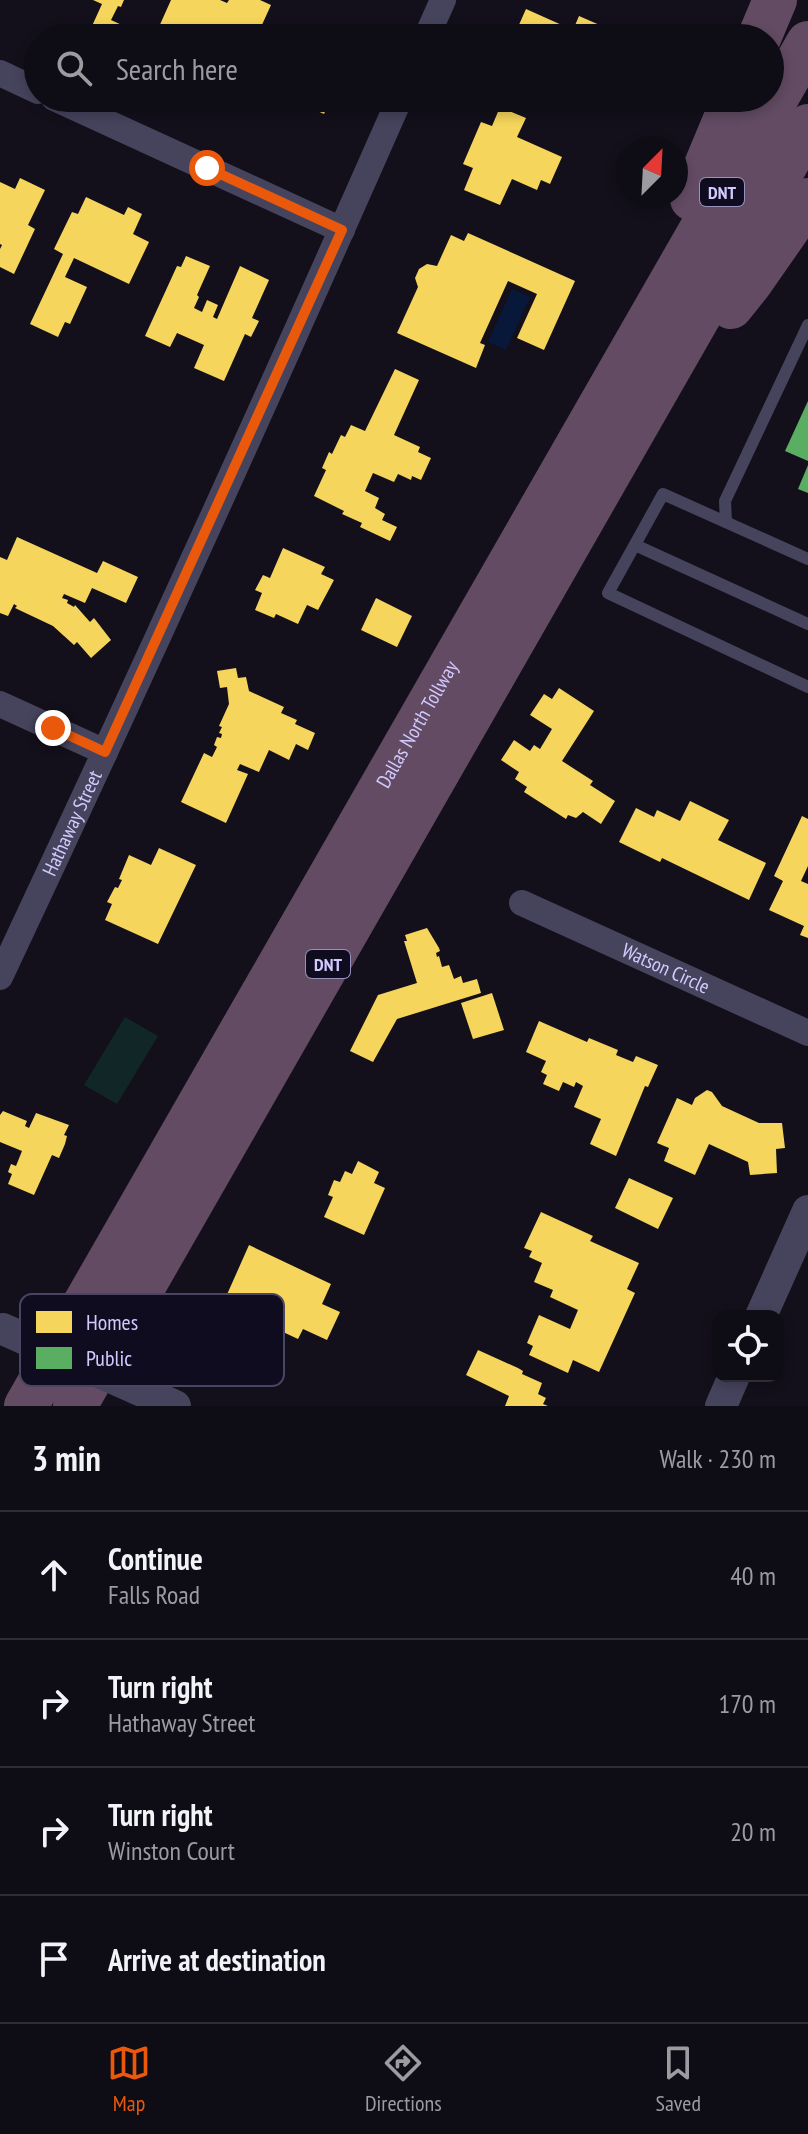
<!DOCTYPE html>
<meta charset="utf-8">
<style>
:root{--surface:#0e0c15;--page:#1c1a22;--text:#f1f3f6;--muted:#9b9ba0;--line:#2e2c34;--accent:#ea580c}
body{margin:0;font-family:"PT Sans Narrow",sans-serif;background:var(--page);color:var(--text)}
.controls{position:absolute;right:24px;bottom:24px;display:grid;overflow:hidden;border-radius:16px;box-shadow:0 4px 12px #0003}
.controls button{width:72px;height:72px;display:grid;place-items:center;padding:0;border:0;border-bottom:2px solid var(--line);background:var(--surface);color:var(--text);font:40px sans-serif}
.compass{position:absolute;left:616px;top:136px;width:72px;height:72px;border-radius:50%;background:var(--surface);box-shadow:0 4px 12px #0003;rotate:24deg}
.stop{position:absolute;width:24px;height:24px;margin:-18px;border:6px solid #ea580c;border-radius:50%;background:#fff}
.stop.end{background:#ea580c;border-color:#fff;box-shadow:0 2px 8px #0008}
.list{margin:0;padding:0;list-style:none}
h2{display:flex;justify-content:space-between;align-items:center;height:104px;margin:0;padding:0 32px;font-size:34px}
h2 small{font-size:26px;font-weight:400;color:var(--muted)}
.list li{display:grid;grid-template-columns:52px 1fr auto;gap:24px;align-items:center;box-sizing:border-box;height:128px;padding:0 32px;border-top:2px solid var(--line)}
.list b{display:block;font-size:30px;white-space:nowrap}
.list p{margin:0;font-size:26px;white-space:nowrap;color:var(--muted)}
.list em{font-size:26px;font-style:normal;color:var(--muted)}
.icon{flex:none;width:44px;height:44px;fill:none;stroke:currentColor;stroke-width:2;stroke-linecap:round;stroke-linejoin:round}
.map{position:relative;flex:none;width:808px;height:1406px;overflow:hidden}
.search{position:absolute;background:var(--surface);box-shadow:0 4px 12px #0003;left:24px;right:24px;top:24px;height:88px;display:flex;align-items:center;gap:20px;box-sizing:border-box;padding:0 28px;border-radius:44px;color:var(--muted);font-size:30px}
.sheet{height:616px;background:var(--surface)}
nav{display:flex;justify-content:space-around;align-items:center;box-sizing:border-box;height:112px;border-top:2px solid var(--line);background:var(--surface);font-size:22px;color:var(--muted)}
nav a{display:grid;justify-items:center;gap:4px}
nav .on{color:var(--accent)}
.map>svg:first-child{display:block}
.green{fill:#102627}
.water{fill:#08183a}
.homes{fill:#f6d55c}
.public{fill:#5aae61}
.lines{fill:none;stroke-linecap:round;stroke-linejoin:round}
.service{stroke:#46445d;stroke-width:12}
.minor{stroke:#46445d;stroke-width:26}
.tertiary{stroke:#46445d;stroke-width:32}
.motorway{stroke:#624b63;stroke-width:44}
.tertiary-bridge{stroke:#46445d;stroke-width:32}
.route{stroke:#ea580c;stroke-width:10}
.labels{text-anchor:middle;dominant-baseline:central;stroke-width:8;stroke-linejoin:round;paint-order:stroke}
.shield{fill:#100c20;stroke:#9891bc;stroke-width:2}
.shield-label{font-size:18px;font-weight:bold;fill:#d2caff}
.street-label{font-size:20px;fill:#d2caff;stroke:#100c20}
.key{fill:#100c20;stroke:#4a4563;stroke-width:2}
.key-label{font-size:22px;fill:#d2caff}
</style>
<div class="map">
<svg width="808" height="1406" viewBox="0 0 808 1406">
<rect width="100%" height="100%" fill="#13101c"/>
<path class="green" d="M125 1017 158 1036 117 1104 84 1085Z"/>
<path class="water" d="M512 289 530 297 506 350 488 342Z"/>
<g class="homes">
<path d="M93 0H124L121 7 118 6 111 20 137 32 134 38 87 37 102 4Z"/>
<path d="M171 0H220L227 3 229 0H260L271 5 256 38H154Z"/>
<path d="M526 9 573 30 579 16 602 26 597 38H516L521 28 518 27Z"/>
<path d="M289 98H337L336 102 331 99 324 114Z"/>
<path d="M574 98H596L592 107Z"/>
<path d="M500 107 526 118 517 137 562 157 550 184 541 180 537 190 512 179 500 205 464 190 473 168 463 164 481 122 492 126Z"/>
<path d="M20 178 45 190 28 225 35 229 14 274 0 267V249L2 245 0 244V182L15 189Z"/>
<path d="M86 197 124 215 128 207 142 214 133 234 149 242 129 284 74 258 65 277 87 287 70 324 65 322 58 337 30 324 63 254 54 249 72 212 78 214Z"/>
<path d="M468 233 575 281 544 350 517 338 537 294 508 281 480 343 485 345 476 368 397 333 418 287 415 278 419 269 427 264 437 266 451 235 464 241Z"/>
<path d="M186 256 210 266 197 295 199 297 194 308 202 312 207 300 218 305 213 317 217 319 240 266 269 280 252 318 259 321 251 337 245 334 224 381 194 368 204 345 177 333 170 347 145 336 177 266 181 267Z"/>
<path d="M395 369 419 380 394 435 420 447 418 452 431 458 421 480 412 476 411 480 398 474 394 482 373 473 365 491 379 498 375 508 385 514 382 520 397 527 390 541 360 527 362 523 342 514 344 511 314 496 326 470 322 468 329 452 332 454 341 435 345 437 351 425 365 431Z"/>
<path d="M17 537 97 573 103 561 138 577 126 603 92 588 85 603 64 594 62 598 68 600 67 603 74 607 75 605 90 622 94 618 111 640 91 658 77 642 74 645 53 626 15 608 17 606 14 604 8 616 0 613V557L7 560Z"/>
<path d="M283 548 325 567 321 574 334 580 318 610 307 605 298 624 276 614 274 618 255 610 262 593 255 590 263 575 270 578Z"/>
<path d="M376 598 412 616 397 647 361 630Z"/>
<path d="M236 668 238 678 246 677 249 691 284 707 281 713 297 720 295 724 315 733 308 750 296 744 289 760 269 750 259 772 240 764 237 770 248 774 226 823 181 802 204 753 212 757 217 747 214 745 217 737 221 738 222 734 219 733 222 727 219 726 229 704 227 687 220 688 217 671Z"/>
<path d="M559 688 594 711 562 761 593 781 590 785 615 801 601 824 583 812 576 818 568 815 566 819 524 792 527 787 515 779 519 772 501 760 514 740 530 751 534 745 540 749 552 729 530 715 544 694 552 699Z"/>
<path d="M690 801 729 820 718 840 766 863 749 900 662 858 660 862 619 842 636 808 654 817 657 810 680 821Z"/>
<path d="M802 816 808 819V866L801 881 808 884V938L800 935 804 926 769 910 783 881 774 876Z"/>
<path d="M159 848 196 865 158 944 105 920 112 904 107 902 115 887 118 888 122 880 119 879 129 855 151 865Z"/>
<path d="M427 928 439 948 440 951 436 953 437 957 439 956 442 967 449 965 454 979 461 976 463 983 477 979 481 993 397 1019 373 1062 350 1051 378 995 417 983 404 941H407L405 935Z"/>
<path d="M492 993 504 1030 473 1039 461 1003Z"/>
<path d="M539 1021 587 1042 589 1038 618 1050 616 1055 633 1062 636 1056 658 1065 648 1087 645 1086 616 1156 590 1144 601 1119 574 1107 583 1086 576 1082 574 1087 563 1082 559 1091 543 1084 547 1075 541 1072 546 1061 526 1052Z"/>
<path d="M707 1090 712 1092 722 1106 759 1123H782L785 1148 776 1149 777 1173 750 1175 748 1162 709 1144 695 1175 664 1161 669 1148 657 1143 677 1098 692 1105 695 1098Z"/>
<path d="M3 1111 27 1121 25 1126 29 1128 36 1113 69 1125 64 1135 67 1136 65 1144 59 1158 52 1155 34 1195 8 1184 12 1174 8 1172 11 1164 16 1166 22 1151 0 1142V1115Z"/>
<path d="M358 1161 379 1172 374 1183 385 1188 364 1235 324 1217 333 1197 328 1195 334 1180 340 1182 345 1171 352 1174Z"/>
<path d="M629 1178 673 1198 658 1229 615 1208Z"/>
<path d="M541 1212 593 1236 590 1241 639 1263 627 1289 635 1293 599 1372 573 1360 568 1373 529 1355 533 1346 527 1343 539 1315 570 1329 578 1310 550 1297 553 1290 534 1282 542 1263 529 1257 532 1251 524 1248Z"/>
<path d="M249 1245 331 1284 322 1304 340 1312 327 1340 303 1329 298 1339 251 1317 254 1313 225 1299Z"/>
<path d="M478 1350 518 1368 523 1371 522 1374 542 1383 538 1394 546 1398 543 1404 548 1406H505L509 1396 466 1375Z"/>
</g>
<g class="public">
<path d="M808 401V461L785 451Z"/>
<path d="M808 465V493L798 489Z"/>
</g>
<g class="lines">
<g class="service">
<path d="M726 522 725 501 808 325"/>
<path d="M635 545 808 624"/>
<path d="M808 559 663 494 608 593 808 687"/>
</g>
<g class="minor">
<path d="M426 38 443 0"/>
<path d="M0 73 38 91"/>
<path d="M54 98 342 230"/>
<path d="M0 704 105 752"/>
<path id="s1" d="M522 903 808 1033"/>
<path id="s2" d="M0 977C137 686 270 393 400 98"/>
</g>
<g class="tertiary">
<path d="M761 1316 808 1211"/>
<path d="M151 1395 175 1406"/>
<path d="M721 1406 734 1376"/>
</g>
<g class="motorway">
<path d="M759 38 775 0"/>
<path d="M692 199 734 98"/>
<path d="M731 307 751 282 808 200"/>
<path id="s3" d="M26 1406 808 43"/>
<path d="M75 1406 808 126"/>
</g>
<path class="tertiary-bridge" d="M3 1329 151 1395"/>
</g>
<g class="lines">
<path class="route" d="M53 728 105 752 342 230 207 168"/>
</g>
<g class="labels">
<g class="shield">
<rect x="700" y="178" width="44" height="28" rx="6"/>
<rect x="306" y="950" width="44" height="28" rx="6"/>
</g>
<g class="shield-label">
<text x="722" y="192">DNT</text>
<text x="328" y="964">DNT</text>
</g>
<g class="street-label">
<text stroke="none"><textPath href="#s3" startOffset="786">Dallas North Tollway</textPath></text>
<text stroke="none"><textPath href="#s2" startOffset="170">Hathaway Street</textPath></text>
<text stroke="none"><textPath href="#s1" startOffset="158">Watson Circle</textPath></text>
</g>
</g>
<rect x="20" y="1294" width="264" height="92" rx="12" class="key"/>
<rect x="36" y="1311" width="36" height="22" fill="#f6d55c"/>
<rect x="36" y="1347" width="36" height="22" fill="#5aae61"/>
<g class="key-label">
<text x="86" y="1330">Homes</text>
<text x="86" y="1366">Public</text>
</g>
</svg>
<div class="controls">
<button><svg class="icon" aria-label="locate" viewBox="0 0 24 24"><circle cx="12" cy="12" r="6"/><path d="M12 2v4M12 18v4M2 12h4M18 12h4"/></svg></button>
</div>
<svg class="compass" viewBox="-18 -18 36 36"><path d="M0-13l5 13h-10z" fill="#e53935"/><path d="M0 13l5-13h-10z" fill="#9b9ba0"/></svg>
<div class="stop" style="left:207px;top:168px"></div>
<div class="stop end" style="left:53px;top:728px"></div>
<div class="search"><svg class="icon" aria-label="search" viewBox="0 0 24 24"><circle cx="10" cy="10" r="6"/><path d="M15 15l6 6"/></svg>Search here</div>
</div>
<section class="sheet">
<h2>3 min<small>Walk · 230 m</small></h2>
<ul class="list">
<li><svg class="icon" aria-label="ahead" viewBox="0 0 24 24"><path d="M12 20V5M6 11l6-6 6 6"/></svg><div><b>Continue</b><p>Falls Road</p></div><em>40 m</em></li>
<li><svg class="icon" aria-label="right" viewBox="0 0 24 24"><path d="M7 20v-9h11M14 6l5 5-5 5"/></svg><div><b>Turn right</b><p>Hathaway Street</p></div><em>170 m</em></li>
<li><svg class="icon" aria-label="right" viewBox="0 0 24 24"><path d="M7 20v-9h11M14 6l5 5-5 5"/></svg><div><b>Turn right</b><p>Winston Court</p></div><em>20 m</em></li>
<li><svg class="icon" aria-label="arrive" viewBox="0 0 24 24"><path d="M6 21V4h12l-3 4 3 4H6"/></svg><div><b>Arrive at destination</b></div></li>
</ul>
</section>
<nav>
<a class="on"><svg class="icon" aria-label="map" viewBox="0 0 24 24"><path d="M3 6l6-2 6 2 6-2v14l-6 2-6-2-6 2zM9 4v14M15 6v14"/></svg>Map</a>
<a><svg class="icon" aria-label="directions" viewBox="0 0 24 24"><path d="M12 3l9 9-9 9-9-9zM9 14v-3h6M13 9l2 2-2 2"/></svg>Directions</a>
<a><svg class="icon" aria-label="saved" viewBox="0 0 24 24"><path d="M7 4h10v16l-5-4-5 4z"/></svg>Saved</a>
</nav>
